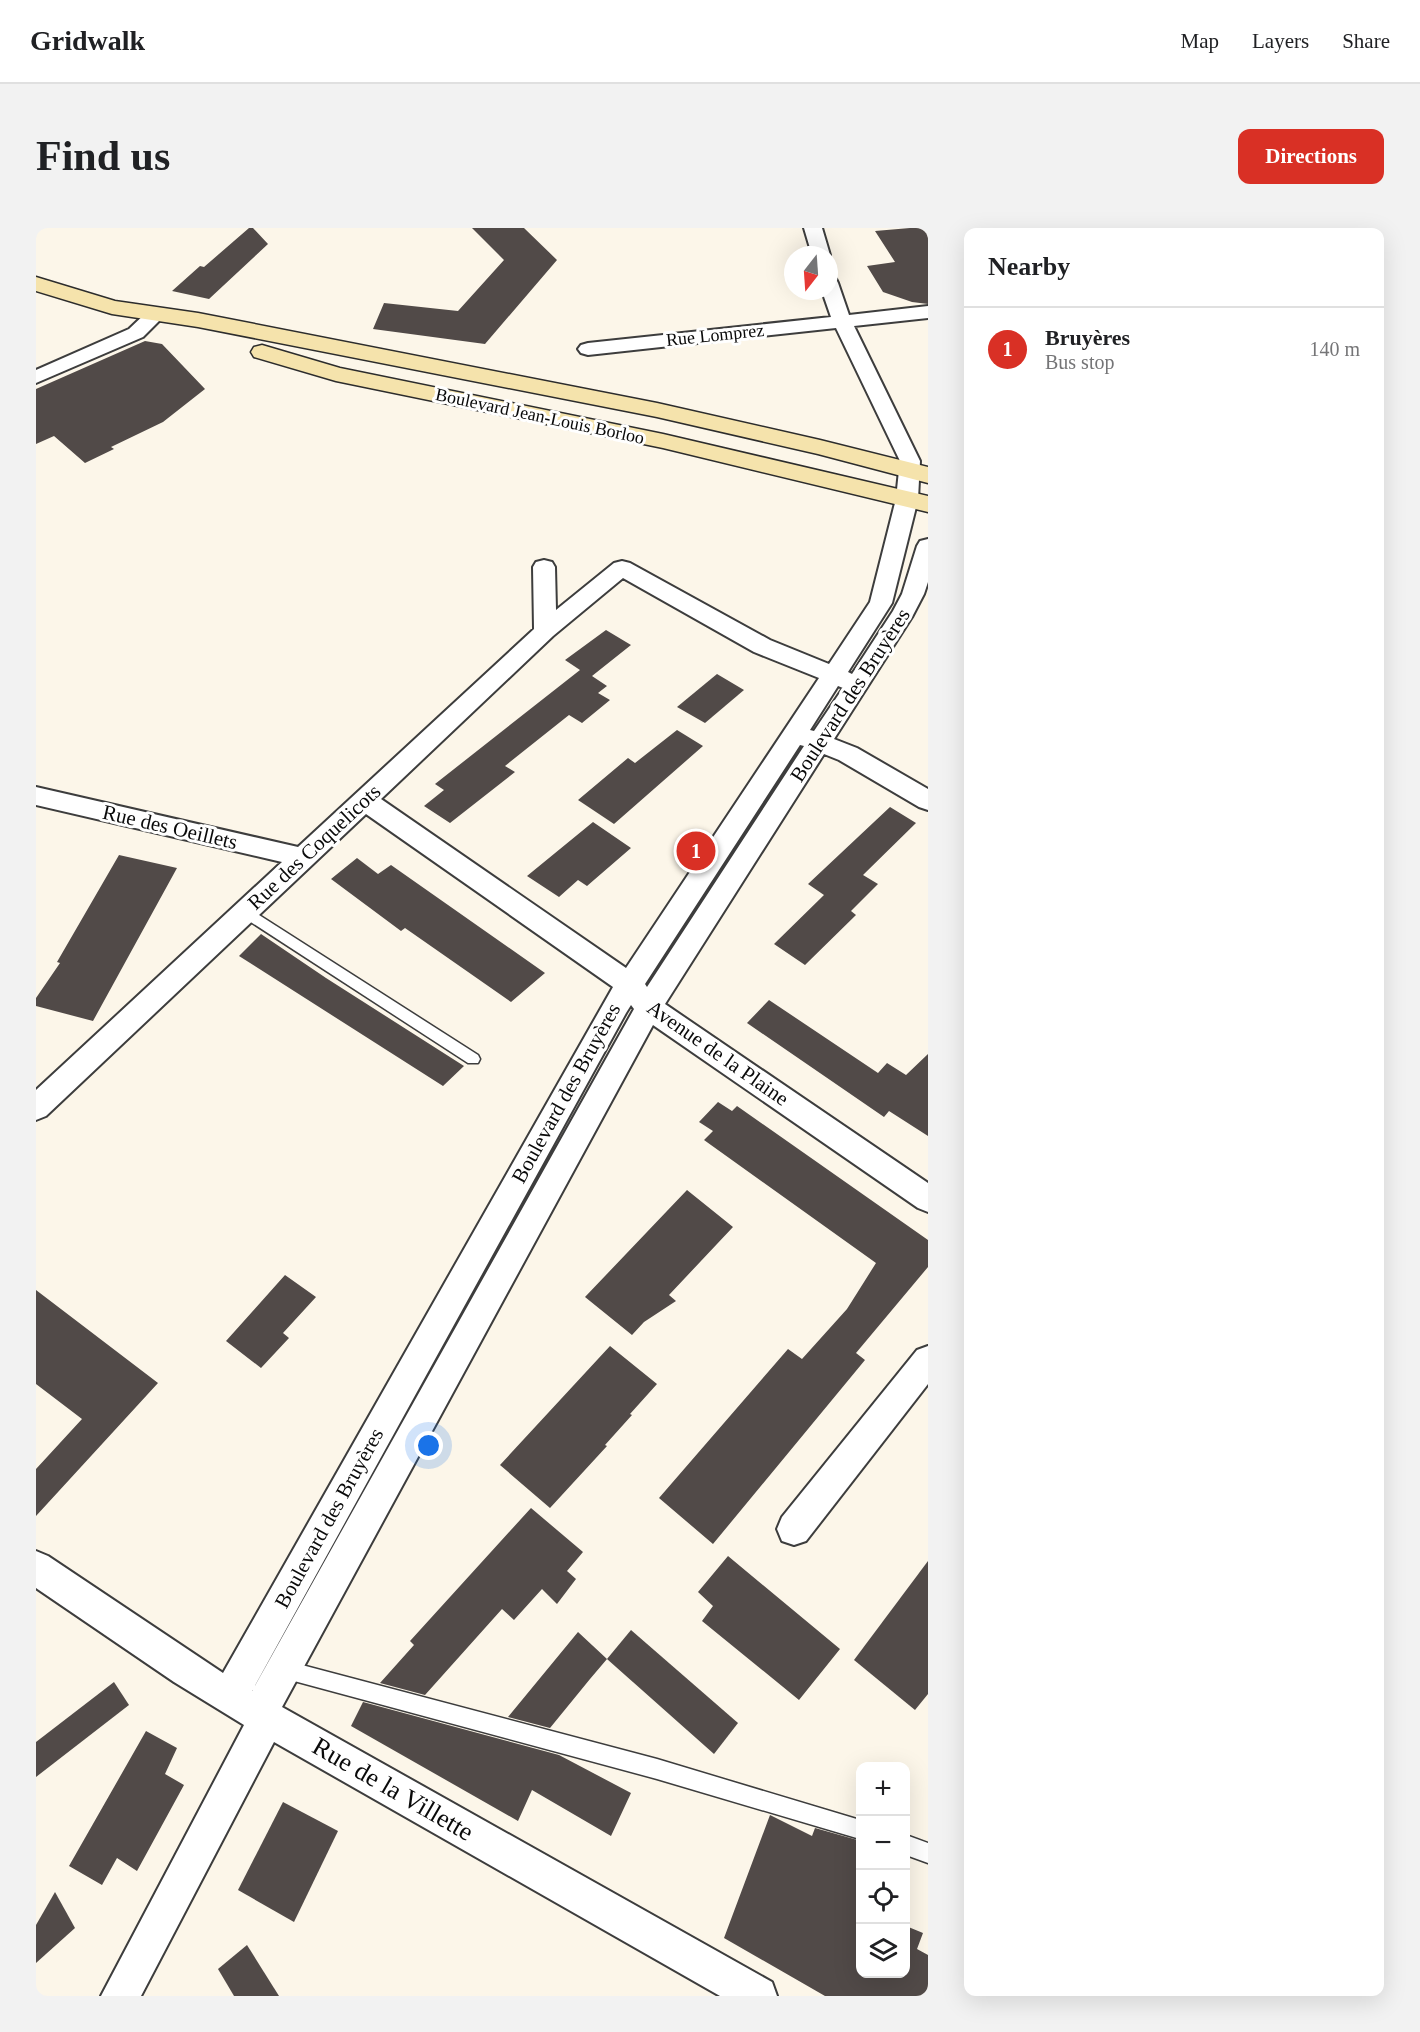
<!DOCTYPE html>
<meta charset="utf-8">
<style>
:root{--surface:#fff;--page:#f2f2f2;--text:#202124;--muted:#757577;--line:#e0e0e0;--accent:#d93025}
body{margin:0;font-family:"Times New Roman",serif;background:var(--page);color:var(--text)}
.controls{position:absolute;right:18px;bottom:18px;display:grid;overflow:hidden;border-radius:12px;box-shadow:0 6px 24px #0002}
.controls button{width:54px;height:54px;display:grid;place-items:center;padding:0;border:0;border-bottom:2px solid var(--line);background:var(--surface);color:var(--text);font:30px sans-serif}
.compass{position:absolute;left:748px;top:18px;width:54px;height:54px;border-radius:50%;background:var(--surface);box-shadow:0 6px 24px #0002;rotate:197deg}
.you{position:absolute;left:393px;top:1218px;width:21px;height:21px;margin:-15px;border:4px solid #fff;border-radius:50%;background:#1a73e8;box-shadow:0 0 0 9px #1a73e833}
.badge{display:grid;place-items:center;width:39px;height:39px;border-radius:50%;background:var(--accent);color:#fff;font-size:20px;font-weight:700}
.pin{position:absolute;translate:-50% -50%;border:3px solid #fff;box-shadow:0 2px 6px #0006}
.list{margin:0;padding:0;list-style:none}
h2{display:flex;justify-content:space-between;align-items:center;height:78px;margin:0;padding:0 24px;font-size:26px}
h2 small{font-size:20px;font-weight:400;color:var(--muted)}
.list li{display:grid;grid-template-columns:39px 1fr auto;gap:18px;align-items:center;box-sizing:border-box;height:84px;padding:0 24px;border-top:2px solid var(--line)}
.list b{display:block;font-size:22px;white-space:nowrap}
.list p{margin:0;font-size:20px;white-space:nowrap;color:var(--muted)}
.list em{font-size:20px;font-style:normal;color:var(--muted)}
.icon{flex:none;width:33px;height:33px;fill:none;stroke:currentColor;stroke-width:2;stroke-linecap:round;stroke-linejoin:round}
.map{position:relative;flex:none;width:892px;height:1768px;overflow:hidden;border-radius:12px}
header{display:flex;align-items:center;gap:36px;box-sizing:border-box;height:84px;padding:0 30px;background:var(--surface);border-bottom:2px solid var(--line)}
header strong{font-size:28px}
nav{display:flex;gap:33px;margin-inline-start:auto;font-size:21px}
.intro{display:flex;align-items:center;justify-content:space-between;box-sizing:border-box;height:144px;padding:0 36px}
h1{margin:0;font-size:42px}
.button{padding:15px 27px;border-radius:12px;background:var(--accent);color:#fff;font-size:21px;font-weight:700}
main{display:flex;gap:36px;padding:0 36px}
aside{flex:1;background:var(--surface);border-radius:12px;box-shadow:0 6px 24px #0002}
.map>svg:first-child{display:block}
.building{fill:#514a48}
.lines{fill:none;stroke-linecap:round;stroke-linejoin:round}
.lane-casing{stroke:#3d3d3d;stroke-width:3}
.street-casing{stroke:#3d3d3d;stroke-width:4}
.secondary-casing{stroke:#2c2c2c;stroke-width:3}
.lane{fill:#fff;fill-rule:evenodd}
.street{fill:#fff;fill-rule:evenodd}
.secondary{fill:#f5e3ac;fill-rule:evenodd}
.labels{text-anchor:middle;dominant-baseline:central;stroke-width:6;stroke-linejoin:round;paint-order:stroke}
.far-street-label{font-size:18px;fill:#0a0a0a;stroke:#fff}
.street-label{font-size:21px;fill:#0a0a0a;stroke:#fff}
.near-street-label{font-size:26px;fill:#0a0a0a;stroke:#fff}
</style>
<header>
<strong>Gridwalk</strong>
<nav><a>Map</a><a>Layers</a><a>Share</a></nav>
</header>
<div class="intro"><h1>Find us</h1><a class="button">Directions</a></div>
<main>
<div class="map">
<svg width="892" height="1768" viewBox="0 0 892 1768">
<rect width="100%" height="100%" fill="#fcf6e9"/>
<g class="building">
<path d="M213 0H217L232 16 173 71 136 63 164 38 168 39Z"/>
<path d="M436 0H488L521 32 449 116 337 101 348 75 422 83 468 32Z"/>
<path d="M874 0H892V76L876 74 847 64 831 38 859 34 839 3Z"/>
<path d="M109 113 126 116 169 161 127 194 75 219 78 221 49 235 18 208 0 216V161Z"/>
<path d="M570 402 595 417 556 448 571 458 562 465 574 472 546 495 533 487 469 538 479 544 414 595 388 578 408 562 399 556 544 442 529 432Z"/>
<path d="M681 446 708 462 669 495 641 479Z"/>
<path d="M641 502 667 518 578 596 542 572 592 530 599 535Z"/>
<path d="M854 579 880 595 827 647 842 656 815 683 820 687 769 737 738 716 788 667 772 656Z"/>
<path d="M557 594 595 620 551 658 542 652 523 669 491 648Z"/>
<path d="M83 627 141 640 57 793 0 778V770L24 735 21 734Z"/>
<path d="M321 630 342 646 355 637 509 745 475 774 369 700 365 703 295 651Z"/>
<path d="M225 706 290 750 428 838 407 858 203 728Z"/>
<path d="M733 772 842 845 851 835 870 847 892 826V908L853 883 848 889 711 795Z"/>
<path d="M682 874 696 883 701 878 892 1012V1039L820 1125 829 1132 677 1316 623 1270 752 1121 766 1131 811 1081 840 1035 668 912 677 903 663 894Z"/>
<path d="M651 962 697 999 633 1067 640 1073 608 1094 596 1107 549 1069Z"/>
<path d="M249 1047 280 1069 247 1105 253 1110 225 1140 190 1113Z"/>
<path d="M0 1062 122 1155 0 1288V1241L46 1191 0 1156Z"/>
<path d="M574 1118 621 1156 594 1186 596 1187 569 1217 571 1218 514 1280 464 1237Z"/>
<path d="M495 1280 547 1324 531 1343 540 1351 521 1376 506 1361 478 1392 466 1381 389 1467 344 1455 378 1417 374 1413Z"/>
<path d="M692 1328 804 1421 763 1472 666 1393 677 1378 662 1364Z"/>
<path d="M892 1333V1466L879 1482 818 1432Z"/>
<path d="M595 1402 702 1495 678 1526 571 1431Z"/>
<path d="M542 1404 571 1431 554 1451 514 1500 472 1489Z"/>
<path d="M78 1454 93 1477 0 1549V1514Z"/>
<path d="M327 1474 523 1527 595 1565 575 1608 496 1562 482 1593 315 1498Z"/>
<path d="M110 1503 141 1520 129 1546 148 1557 101 1643 81 1630 66 1657 33 1638Z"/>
<path d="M247 1574 302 1603 258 1694 202 1662Z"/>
<path d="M734 1587 776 1608 779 1600 825 1613V1746H870V1698L887 1705 881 1721 892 1727V1768H789L688 1710Z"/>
<path d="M19 1664 39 1700 0 1735V1697Z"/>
<path d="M211 1717 243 1768H198L182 1741Z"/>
</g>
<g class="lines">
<defs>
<g id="lane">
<path d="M209 678 442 827 444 831 442 835H432L204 687 202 683Z"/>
<path d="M247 1432 621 1531 824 1592V1611L621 1551 247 1450 240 1448 238 1441 240 1434Z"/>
<path d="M870 1607 892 1615V1635L870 1627Z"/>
</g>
<g id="street">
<path d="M768 0H786L794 27 793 29V27H776Z"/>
<path d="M793 49 800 51 802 55 813 87 892 78V90L818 98 884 233 882 271 856 375 812 444 816 446 857 383 866 366 881 318 884 313 892 311V354L888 366 876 389 798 511 821 520 892 561V582L883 579 803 532 788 526 629 776 892 955V984L882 980 617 797 246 1479 736 1754 741 1768H684L238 1514 105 1768H65L208 1497 138 1454 0 1360V1323L12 1328 187 1445 577 759 330 586 10 888 0 892V862L246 634 0 577V559L262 619 498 401 497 339 500 334 508 332 516 334 519 339 520 382 578 335 586 333 594 335 734 412 793 436 834 374 860 271 864 233 800 100 552 127 545 125 542 121 545 117 552 115 795 89 786 63H793ZM587 350 718 424 783 450 590 740 345 571 517 408ZM802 458 807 460 778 503 774 502ZM764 517 768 518 611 759 609 756ZM595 777 598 781 216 1463 590 785Z"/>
<path d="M119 81 126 83 129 87 107 109 0 155V142L93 101 112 83Z"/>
<path d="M892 1118V1156L770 1313 758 1317 746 1313 741 1301 746 1289 881 1122Z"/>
</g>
<g id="secondary">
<path d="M0 49 79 73 162 85 621 175 784 212 892 239V255L782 226 621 189 162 99 76 86 0 63Z"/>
<path d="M226 117 304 140 627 206 892 268V284L627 220 300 153 218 129 215 124 218 119Z"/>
</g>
</defs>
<use href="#lane" class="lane-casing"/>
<use href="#street" class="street-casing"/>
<use href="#secondary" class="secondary-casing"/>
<use href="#lane" class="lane"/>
<use href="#street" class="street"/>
<use href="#secondary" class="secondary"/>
</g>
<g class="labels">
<g class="far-street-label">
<text transform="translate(679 107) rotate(-6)">Rue Lomprez</text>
<text transform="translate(504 188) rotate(12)">Boulevard Jean-Louis Borloo</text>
</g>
<g class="street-label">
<text transform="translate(814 467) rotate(-57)">Boulevard des Bruyères</text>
<text transform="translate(134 599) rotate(13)">Rue des Oeillets</text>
<text transform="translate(278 619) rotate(-43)">Rue des Coquelicots</text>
<text transform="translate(682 825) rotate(35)">Avenue de la Plaine</text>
<text transform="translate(530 865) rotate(-61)">Boulevard des Bruyères</text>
<text transform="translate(293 1290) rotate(-61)">Boulevard des Bruyères</text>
</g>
<g class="near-street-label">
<text transform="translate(357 1561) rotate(30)">Rue de la Villette</text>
</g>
</g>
</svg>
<div class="controls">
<button>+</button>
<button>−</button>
<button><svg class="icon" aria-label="locate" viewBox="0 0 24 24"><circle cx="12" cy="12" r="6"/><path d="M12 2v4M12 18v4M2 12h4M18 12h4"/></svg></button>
<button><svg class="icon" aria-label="layers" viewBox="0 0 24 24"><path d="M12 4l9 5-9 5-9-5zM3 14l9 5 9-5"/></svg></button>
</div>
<svg class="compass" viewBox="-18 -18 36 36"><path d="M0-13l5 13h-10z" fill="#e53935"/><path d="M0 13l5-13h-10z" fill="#757577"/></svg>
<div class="you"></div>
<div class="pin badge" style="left:660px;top:623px">1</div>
</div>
<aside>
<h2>Nearby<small></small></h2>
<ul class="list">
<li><span class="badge">1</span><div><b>Bruyères</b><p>Bus stop</p></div><em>140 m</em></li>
</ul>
</aside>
</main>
